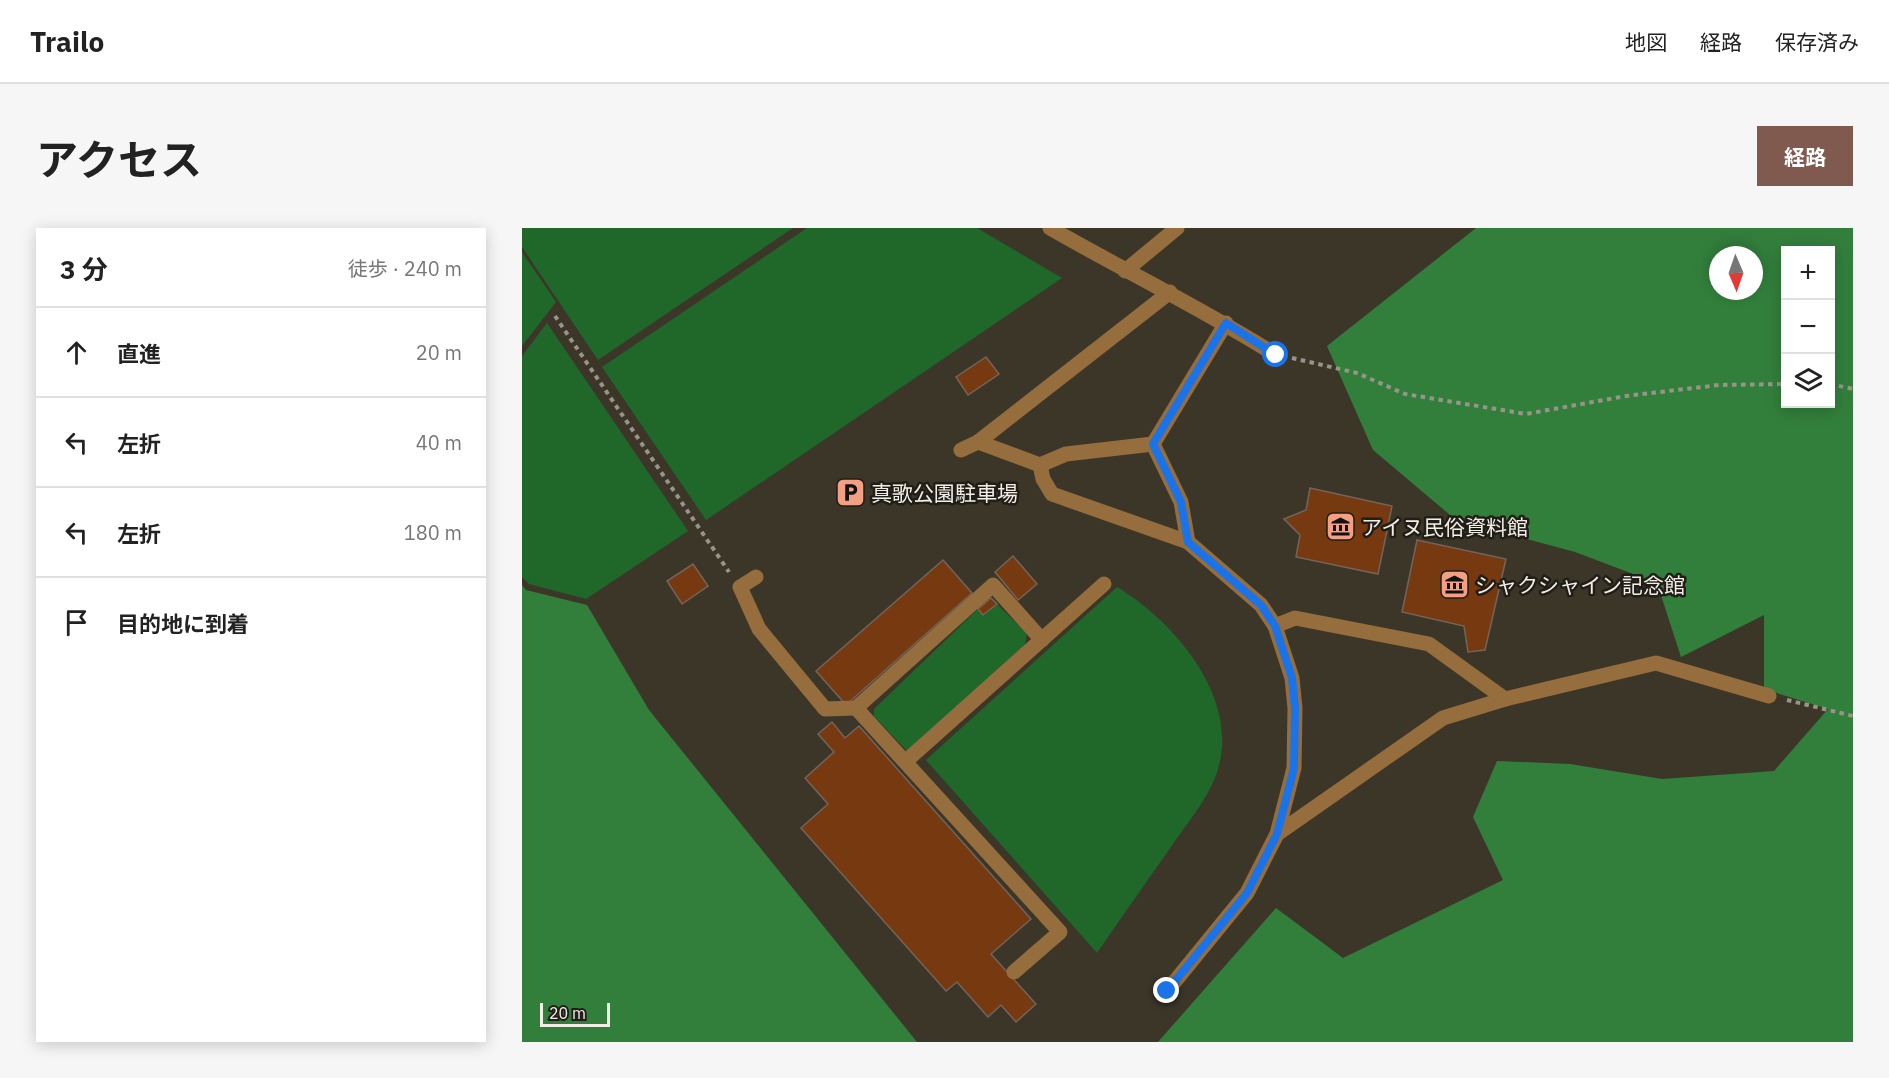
<!DOCTYPE html>
<html lang="ja">
<meta charset="utf-8">
<style>
:root{--surface:#fff;--page:#f6f6f6;--text:#222;--muted:#767676;--line:#e0e0e0;--accent:#805a4e}
body{margin:0;font-family:"IBM Plex Sans","Noto Sans JP",sans-serif;background:var(--page);color:var(--text)}
.controls{position:absolute;right:18px;top:18px;display:grid;overflow:hidden;border-radius:0px;box-shadow:0 3px 15px #0003}
.controls button{width:54px;height:54px;display:grid;place-items:center;padding:0;border:0;border-bottom:2px solid var(--line);background:var(--surface);color:var(--text);font:30px sans-serif}
.compass{position:absolute;left:1187px;top:18px;width:54px;height:54px;border-radius:50%;background:var(--surface);box-shadow:0 3px 15px #0003;rotate:178deg}
.scale{position:absolute;left:18px;bottom:15px;width:70px;box-sizing:border-box;padding-left:6px;border:3px solid #f2eee6;border-top:0;font-size:16px;line-height:21px;white-space:nowrap;color:#f2eee6;-webkit-text-stroke:4px #211e18;paint-order:stroke}
.stop{position:absolute;width:18px;height:18px;margin:-14px;border:4px solid #1a73e8;border-radius:50%;background:#fff}
.stop.end{background:#1a73e8;border-color:#fff;box-shadow:0 2px 6px #0008}
.list{margin:0;padding:0;list-style:none}
h2{display:flex;justify-content:space-between;align-items:center;height:78px;margin:0;padding:0 24px;font-size:26px}
h2 small{font-size:20px;font-weight:400;color:var(--muted)}
.list li{display:grid;grid-template-columns:39px 1fr auto;gap:18px;align-items:center;box-sizing:border-box;height:90px;padding:0 24px;border-top:2px solid var(--line)}
.list b{display:block;font-size:22px;white-space:nowrap}
.list em{font-size:20px;font-style:normal;color:var(--muted)}
.icon{flex:none;width:33px;height:33px;fill:none;stroke:currentColor;stroke-width:2;stroke-linecap:round;stroke-linejoin:round}
.map{position:relative;flex:none;width:1331px;height:814px;overflow:hidden;border-radius:0px}
header{display:flex;align-items:center;gap:36px;box-sizing:border-box;height:84px;padding:0 30px;background:var(--surface);border-bottom:2px solid var(--line)}
header strong{font-size:28px}
nav{display:flex;gap:33px;margin-inline-start:auto;font-size:21px}
.intro{display:flex;align-items:center;justify-content:space-between;box-sizing:border-box;height:144px;padding:0 36px}
h1{margin:0;font-size:42px}
.button{padding:15px 27px;border-radius:0px;background:var(--accent);color:#fff;font-size:21px;font-weight:700}
main{display:flex;gap:36px;padding:0 36px}
aside{flex:1;background:var(--surface);border-radius:0px;box-shadow:0 3px 15px #0003}
.map>svg:first-child{display:block}
.green{fill:#1f682a}
.forest{fill:#327f3c;fill-rule:evenodd}
.building{fill:#77390f;stroke:#73645c;stroke-width:1.5}
.lines{fill:none;stroke-linecap:round;stroke-linejoin:round}
.path{stroke:#999489;stroke-width:4;stroke-dasharray:4.5 4.5;stroke-linecap:butt}
.minor{stroke:#966d3c;stroke-width:15}
.route{stroke:#1a73e8;stroke-width:8}
.labels{text-anchor:middle;dominant-baseline:central;stroke-width:5;stroke-linejoin:round;paint-order:stroke}
.poi-label{font-size:21px;fill:#f2eee6;stroke:#211e18;text-anchor:start}
</style>
<header>
<strong>Trailo</strong>
<nav><a>地図</a><a>経路</a><a>保存済み</a></nav>
</header>
<div class="intro"><h1>アクセス</h1><a class="button">経路</a></div>
<main>
<aside>
<h2>3 分<small>徒歩 · 240 m</small></h2>
<ul class="list">
<li><svg class="icon" aria-label="ahead" viewBox="0 0 24 24"><path d="M12 20V5M6 11l6-6 6 6"/></svg><div><b>直進</b></div><em>20 m</em></li>
<li><svg class="icon" aria-label="left" viewBox="0 0 24 24"><path d="M17 20v-9H6M10 6l-5 5 5 5"/></svg><div><b>左折</b></div><em>40 m</em></li>
<li><svg class="icon" aria-label="left" viewBox="0 0 24 24"><path d="M17 20v-9H6M10 6l-5 5 5 5"/></svg><div><b>左折</b></div><em>180 m</em></li>
<li><svg class="icon" aria-label="arrive" viewBox="0 0 24 24"><path d="M6 21V4h12l-3 4 3 4H6"/></svg><div><b>目的地に到着</b></div></li>
</ul>
</aside>
<div class="map">
<svg width="1331" height="814" viewBox="0 0 1331 814">
<rect width="100%" height="100%" fill="#3c3629"/>
<g class="green">
<path d="M0 0H271L76 132 0 19Z"/>
<path d="M285 0H455L540 50 184 292 80 139Z"/>
<path d="M0 24 34 74 0 118Z"/>
<path d="M25 95 166 303 64 371 7 356 0 349V128Z"/>
<path d="M595 359C650 392 713 464 698 533 692 564 668 591 651 616 626 652 600 688 575 725L404 532Z"/>
<path d="M475 376 505 405 503 417 385 523 352 488V481L456 381 462 387Z"/>
</g>
<g class="forest">
<path d="M954 0H1331V814H636L754 680 821 730 981 652 951 589 975 533 1048 536 1140 551 1252 543 1306 481 1242 461V387L1159 429 1135 355 1053 324 934 292 851 222 805 118ZM1264 22H1308V176H1264ZM1196 27H1232V63H1196Z"/>
<path d="M0 357 4 362 65 377 127 482 395 814H0Z"/>
</g>
<g class="building">
<path d="M464 129 477 146 446 167 434 149Z"/>
<path d="M788 260 870 278 856 346 774 329 778 307 762 291 784 282Z"/>
<path d="M895 312 984 331 963 422 946 424 942 398 880 384Z"/>
<path d="M491 328 515 356 496 372 473 344Z"/>
<path d="M421 332 450 365 324 477 294 443Z"/>
<path d="M171 336 186 358 160 376 145 353Z"/>
<path d="M469 370 475 376 461 387 456 381Z"/>
<path d="M310 494 323 510 337 498 509 691 469 726 514 776 494 794 479 777 466 789 435 754 424 763 279 600 306 576 283 550 312 524 296 506Z"/>
</g>
<g class="lines">
<g class="path">
<path d="M33 88 207 344"/>
<path d="M770 130 835 145 883 166 1004 186 1104 168 1197 157 1264 156"/>
<path d="M1308 156 1331 161"/>
<path d="M1265 472 1331 488"/>
</g>
<g class="minor">
<path d="M528 0C603 43 681 81 754 127"/>
<path d="M603 43 655 0"/>
<path d="M456 214 518 237 521 251 530 266 666 314"/>
<path d="M439 222 456 214 648 64"/>
<path d="M518 237 544 226 631 216"/>
<path d="M234 349 218 359 237 401 303 481 334 480 471 357 520 412"/>
<path d="M753 398 773 390 907 416 983 471"/>
<path d="M334 480 538 704 492 744"/>
<path d="M384 533 582 356"/>
<path d="M755 606 921 490 983 471 1134 435 1247 468"/>
<path d="M645 763 725 665 755 606 772 540 773 480 770 450 753 398 739 377 666 314 659 274 631 216 704 95"/>
</g>
</g>
<g class="lines">
<path class="route" d="M645 763 725 665 755 606 772 540 773 480 770 450 753 398 739 377 666 314 659 274 631 216 704 95 754 127"/>
</g>
<defs>
<symbol id="parking-square" viewBox="-11 -11 22 22"><rect x="-9" y="-9" width="18" height="18" rx="4" fill="#f39f83" stroke="#211e18"/><path d="M-3.5-5.5H1a3.5 3.5 0 0 1 0 7H-1V5.5H-3.5ZM-1-3.4V-.6H.8a1.4 1.4 0 0 0 0-2.8Z" fill="#111"/></symbol>
<symbol id="museum-square" viewBox="-11 -11 22 22"><rect x="-9" y="-9" width="18" height="18" rx="4" fill="#f39f83" stroke="#211e18"/><path d="M0-6L6-3V-2H-6V-3ZM-5-1h2V3h-2ZM-1-1h2V3h-2ZM3-1h2V3H3ZM-6 4H6V6H-6Z" fill="#111"/></symbol>
</defs>
<g fill-rule="evenodd">
<use href="#parking-square" x="312" y="248" width="33" height="33"/>
<use href="#museum-square" x="802" y="282" width="33" height="33"/>
<use href="#museum-square" x="916" y="340" width="33" height="33"/>
</g>
<g class="labels">
<g class="poi-label">
<text x="349" y="265">真歌公園駐車場</text>
<text x="839" y="299">アイヌ民俗資料館</text>
<text x="953" y="357">シャクシャイン記念館</text>
</g>
</g>
</svg>
<div class="controls">
<button>+</button>
<button>−</button>
<button><svg class="icon" aria-label="layers" viewBox="0 0 24 24"><path d="M12 4l9 5-9 5-9-5zM3 14l9 5 9-5"/></svg></button>
</div>
<svg class="compass" viewBox="-18 -18 36 36"><path d="M0-13l5 13h-10z" fill="#e53935"/><path d="M0 13l5-13h-10z" fill="#767676"/></svg>
<div class="scale">20 m</div>
<div class="stop" style="left:754px;top:127px"></div>
<div class="stop end" style="left:645px;top:763px"></div>
</div>
</main>
